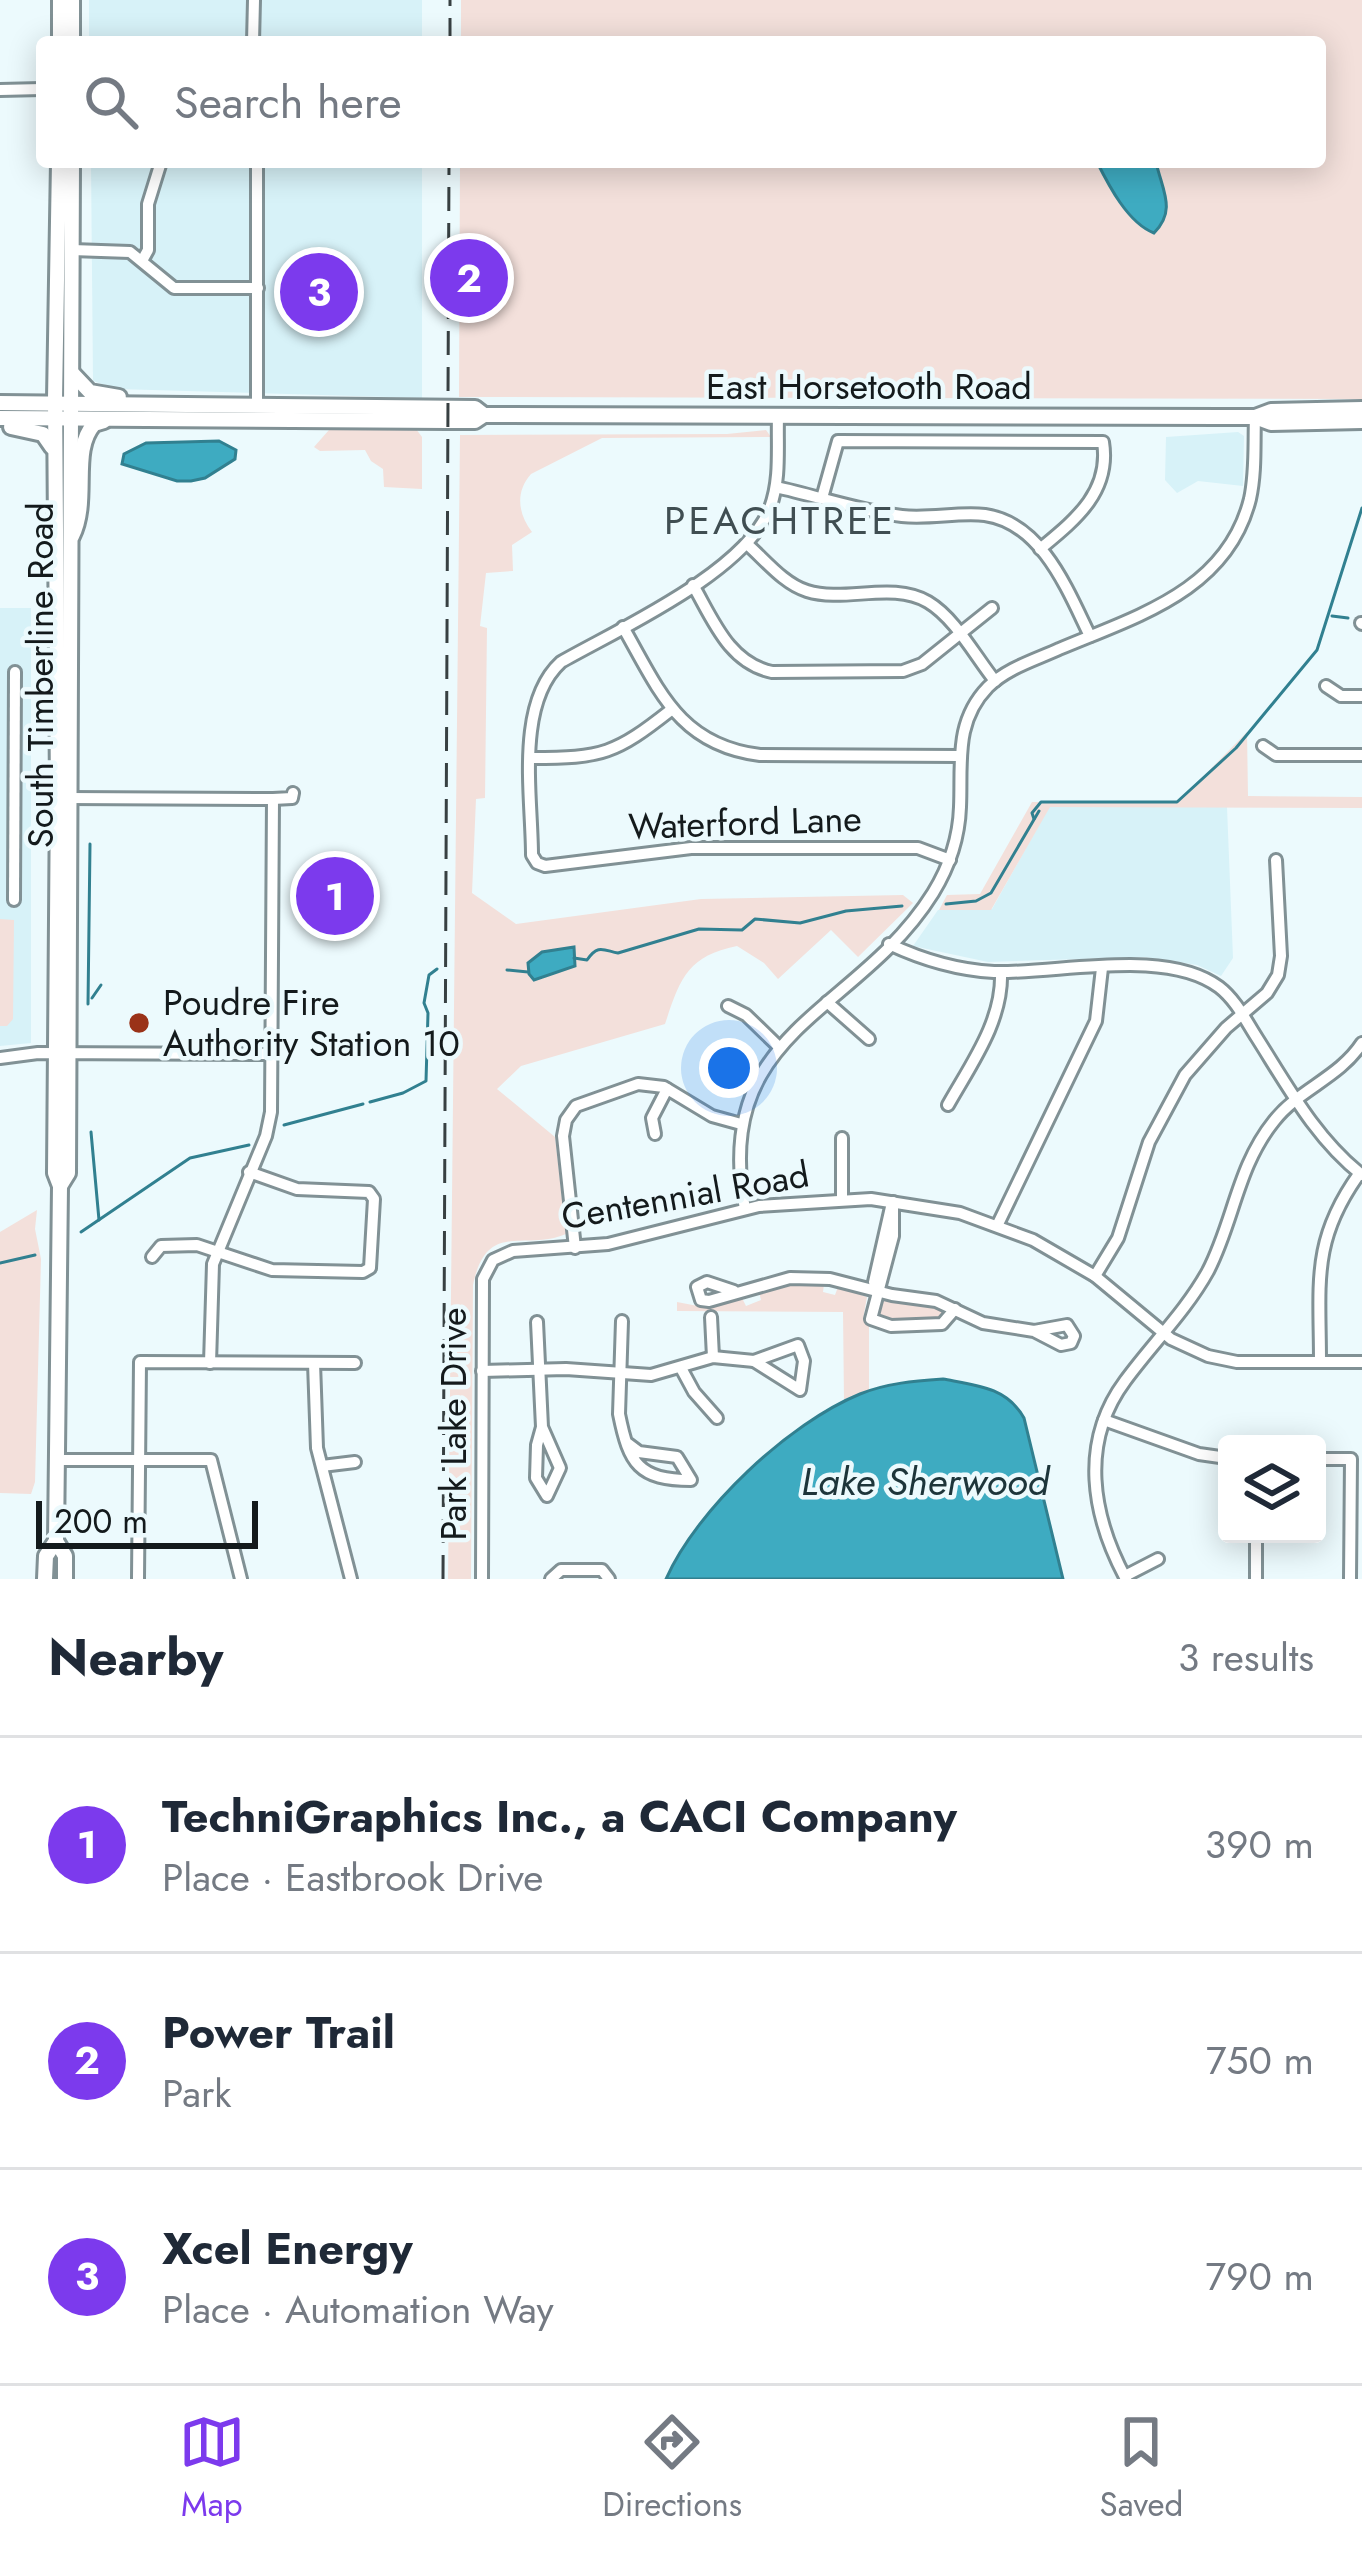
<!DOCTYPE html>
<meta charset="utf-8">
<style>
:root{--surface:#fff;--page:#f2f2f3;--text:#1f2937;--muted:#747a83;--line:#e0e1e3;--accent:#7c3aed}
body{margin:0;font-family:Jost,sans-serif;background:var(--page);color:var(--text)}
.controls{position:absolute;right:36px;bottom:36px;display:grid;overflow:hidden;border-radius:12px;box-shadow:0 6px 30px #0003}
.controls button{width:108px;height:108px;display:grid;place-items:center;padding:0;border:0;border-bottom:3px solid var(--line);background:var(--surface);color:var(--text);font:60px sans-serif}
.scale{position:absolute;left:36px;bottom:30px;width:222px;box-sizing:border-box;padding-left:12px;border:6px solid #141a1c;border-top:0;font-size:33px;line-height:42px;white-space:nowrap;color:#141a1c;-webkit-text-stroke:9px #ecfafd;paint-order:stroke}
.you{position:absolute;left:729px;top:1068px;width:42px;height:42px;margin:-30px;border:9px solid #fff;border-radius:50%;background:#1a73e8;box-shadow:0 0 0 18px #1a73e833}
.badge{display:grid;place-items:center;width:78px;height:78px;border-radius:50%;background:var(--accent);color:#fff;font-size:39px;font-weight:700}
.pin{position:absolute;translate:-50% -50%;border:6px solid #fff;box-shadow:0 3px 12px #0006}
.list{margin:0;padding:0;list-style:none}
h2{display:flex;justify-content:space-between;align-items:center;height:156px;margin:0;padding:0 48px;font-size:51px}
h2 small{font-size:39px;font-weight:400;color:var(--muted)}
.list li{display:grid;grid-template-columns:78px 1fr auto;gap:36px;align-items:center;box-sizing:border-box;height:216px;padding:0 48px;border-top:3px solid var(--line)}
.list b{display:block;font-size:45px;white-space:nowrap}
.list p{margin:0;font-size:39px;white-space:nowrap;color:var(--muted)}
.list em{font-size:39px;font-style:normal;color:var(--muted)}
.icon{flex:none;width:66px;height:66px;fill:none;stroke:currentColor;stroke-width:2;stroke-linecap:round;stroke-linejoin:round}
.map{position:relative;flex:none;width:1362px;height:1579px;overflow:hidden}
.search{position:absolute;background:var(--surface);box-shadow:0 6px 30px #0003;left:36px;right:36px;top:36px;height:132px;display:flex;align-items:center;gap:30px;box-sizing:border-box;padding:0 42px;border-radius:12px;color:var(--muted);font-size:45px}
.sheet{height:804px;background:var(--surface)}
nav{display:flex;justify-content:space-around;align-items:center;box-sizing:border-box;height:168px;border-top:3px solid var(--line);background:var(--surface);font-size:33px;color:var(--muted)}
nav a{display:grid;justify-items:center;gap:6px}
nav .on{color:var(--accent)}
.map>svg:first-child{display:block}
.built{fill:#d7f2f8}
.green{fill:#f3e0db}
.water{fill:#3eabc1;stroke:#318090;stroke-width:3}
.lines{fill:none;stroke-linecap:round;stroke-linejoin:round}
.stream{stroke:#318090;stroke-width:3}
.minor-casing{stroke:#819195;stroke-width:16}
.major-casing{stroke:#819195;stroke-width:20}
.minor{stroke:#fff;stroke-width:10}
.major{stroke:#fff;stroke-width:14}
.rail{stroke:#384042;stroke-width:3;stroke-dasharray:24 12;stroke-linecap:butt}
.poi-dot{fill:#9a3218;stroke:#ecfafd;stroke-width:4.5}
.labels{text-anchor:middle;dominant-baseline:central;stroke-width:9;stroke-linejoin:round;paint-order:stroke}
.street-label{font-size:36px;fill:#141a1c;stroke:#ecfafd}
.poi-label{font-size:36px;fill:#141a1c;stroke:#ecfafd;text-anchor:start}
.neighbourhood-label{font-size:39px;letter-spacing:3px;fill:#404e52;stroke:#ecfafd}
.water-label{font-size:39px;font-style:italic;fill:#1d353a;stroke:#ecfafd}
</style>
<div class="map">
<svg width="1362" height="1579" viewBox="0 0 1362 1579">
<rect width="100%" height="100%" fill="#ecfafd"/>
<g class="built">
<rect x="89" y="0" width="333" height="42"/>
<path d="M91 162H422V398L117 389 93 381Z"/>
<path d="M1238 432 1244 436 1243 486 1198 481 1177 493 1165 480 1166 437Z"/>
<path d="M0 608H31V1043L0 1046Z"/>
<path d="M1049 807H1227L1233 958 1221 976 1197 965 1145 957 988 962 913 946 938 910 992 909Z"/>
</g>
<g class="green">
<path d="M461 0H1362V399L459 397 460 162H1320V42H461Z"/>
<path d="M416 429 422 437V489L384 487 383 469 371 461 365 450 320 451 314 447 329 430Z"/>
<path d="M766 430 771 437 602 438 531 474C515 492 518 514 532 532L512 545 513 571 486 573 480 626 487 628 485 798 476 799 472 893 516 924 701 899 903 895 913 903 858 957 831 930 778 979 764 963 737 946C687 956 680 979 665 1024L521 1066 497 1089 555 1137 566 1234C524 1252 487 1219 473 1285L471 1579H448L460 435 727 434Z"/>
<path d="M1247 732 1248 796 1362 797V808L1050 807 991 910H939L947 895 980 894 1032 802H1178Z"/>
<path d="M0 919 14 920 13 1019 7 1026H0Z"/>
<path d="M37 1210 35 1229 41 1259 35 1482 31 1494 0 1493V1232Z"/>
<path d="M796 1283 824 1284 823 1292 835 1295 838 1287 867 1297 863 1319 869 1327V1391L844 1401 843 1312 677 1311V1302L708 1308 742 1298 746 1306 761 1300 759 1292Z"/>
<path d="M882 1298 934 1306 946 1313 941 1319 898 1322 875 1316Z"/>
</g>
<g class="water">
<path d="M1097 162H1156C1162 190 1177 210 1154 233 1128 223 1109 186 1097 162Z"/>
<path d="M219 441 236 450 235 459 205 478 191 481H177L122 464 124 454 146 443Z"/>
<path d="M574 947 575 966 534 980 529 974 528 963 542 952Z"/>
<path d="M943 1379C975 1385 1007 1387 1024 1418L1063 1579H666C697 1509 789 1423 860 1394 887 1383 915 1381 943 1379Z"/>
</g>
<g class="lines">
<g class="stream">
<path d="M1332 616 1348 618"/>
<path d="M1034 819 1032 813 1041 802H1177L1236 748 1317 650 1362 508"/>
<path d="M946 904 976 901 991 893 1039 811"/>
<path d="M574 958 587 960C598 944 603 950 618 953L699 929 742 930 755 919 800 923 846 911 902 906"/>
<path d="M507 970 528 972"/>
<path d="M92 998 101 985"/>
<path d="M88 1004 90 844"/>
<path d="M370 1102 403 1093 426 1081 428 1013 424 1003 429 975 437 969"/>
<path d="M284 1125 363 1104"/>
<path d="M91 1132 99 1220"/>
<path d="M81 1232 190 1158 249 1145"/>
<path d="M0 1263 35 1255"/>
</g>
<defs>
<g id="minor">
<path d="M253 42 254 0"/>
<path d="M0 90 42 89"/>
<path d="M72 250 130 252 174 288H258"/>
<path d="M143 259 148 250V204L161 162"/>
<path d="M257 405V162"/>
<path d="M778 415C777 447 781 479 770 508 745 572 621 628 561 662 515 704 532 797 532 855L537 863 545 866 691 848H918L950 860"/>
<path d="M776 487C817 496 860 511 902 516 930 519 958 512 985 515 1042 523 1068 591 1090 636"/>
<path d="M822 498 838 441 1103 442C1111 492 1075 520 1040 549"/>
<path d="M748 545C765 560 784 584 807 591 845 603 892 581 928 602 955 618 975 656 995 681"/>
<path d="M693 585C713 620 729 663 772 672L903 671 922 664 992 608"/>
<path d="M1361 623 1362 624"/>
<path d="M623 627C659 690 679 745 760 755L960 756"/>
<path d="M1326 686 1341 696H1362"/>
<path d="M1263 746 1276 755H1362"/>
<path d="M531 758C603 758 615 754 671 710"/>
<path d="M67 798 273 799 292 798 293 793"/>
<path d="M14 900 15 672"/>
<path d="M889 944C923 960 957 970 994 972 1059 974 1165 947 1219 987 1236 1000 1246 1021 1257 1038 1288 1087 1316 1139 1362 1175"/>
<path d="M827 1002 869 1039"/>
<path d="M728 1006 746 1015 779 1047"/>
<path d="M0 1058 38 1053 272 1054"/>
<path d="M948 1105C971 1064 1003 1021 1001 972"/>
<path d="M655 1134 652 1118 667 1089"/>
<path d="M842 1138V1199"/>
<path d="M893 1202V1236L871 1319 891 1326 942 1324 955 1309"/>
<path d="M745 1209C711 1028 857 1015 933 893 949 867 959 837 960 807 962 763 954 722 988 687 1007 668 1035 660 1059 649 1137 616 1227 591 1250 499 1256 472 1254 444 1255 417"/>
<path d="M998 1224 1096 1021 1102 968"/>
<path d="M575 1248 563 1136 566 1120 576 1106 638 1084 664 1087 712 1116 741 1124"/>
<path d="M152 1257 161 1246 197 1245 272 1270 363 1272 370 1268 374 1199 369 1192 297 1189 249 1172"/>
<path d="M1095 1276 1118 1238 1149 1142 1185 1075 1226 1028 1267 993 1278 975 1281 956 1276 860"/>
<path d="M734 1291 707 1282 697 1287 701 1300 709 1301 790 1278 830 1279 892 1295 936 1301 983 1323 1034 1331 1061 1345 1071 1343 1074 1336 1067 1325 1034 1331"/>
<path d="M876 1291 874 1282 891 1207"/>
<path d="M711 1317 713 1357"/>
<path d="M622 1321 619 1414C629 1464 639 1480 691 1480L677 1457 639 1452 627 1443"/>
<path d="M537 1322 542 1427 537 1445 536 1478 547 1496 560 1468 542 1427"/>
<path d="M798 1345 804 1361 800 1390 754 1361Z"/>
<path d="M1320 1362C1320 1283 1311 1241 1359 1174"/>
<path d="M210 1363 213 1264 266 1136 271 1112 273 799"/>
<path d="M314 1363 317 1448 351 1579"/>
<path d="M681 1368 694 1392 717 1418"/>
<path d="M482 1371 566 1369 651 1375 713 1357 754 1361"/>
<path d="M1104 1420 1199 1454 1227 1458"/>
<path d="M1317 1459H1351L1350 1579"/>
<path d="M57 1460H211L241 1579"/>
<path d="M322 1466 355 1462"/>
<path d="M1125 1576 1158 1559"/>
<path d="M138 1579 140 1362 355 1363"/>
<path d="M482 1579 483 1279 493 1260 513 1251 608 1244 759 1206 871 1199 960 1213 1033 1240 1095 1276 1171 1339 1208 1356 1237 1362H1362"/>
<path d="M551 1579 561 1570H602L609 1579"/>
<path d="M1126 1579C1092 1516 1079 1443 1125 1381 1152 1344 1186 1311 1208 1271 1234 1221 1237 1167 1274 1121 1299 1089 1339 1078 1362 1043"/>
<path d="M1256 1579V1534"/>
</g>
<g id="major">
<path d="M72 0V42"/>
<path d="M60 42V0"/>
<path d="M73 374 90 392 119 397"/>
<path d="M0 403 475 408 484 415"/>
<path d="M1255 417 1271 411 1362 409"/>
<path d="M0 418 448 421H475L484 415 1221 417H1255L1271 423 1362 421"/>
<path d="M11 427 43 434 52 447"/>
<path d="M72 536C90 500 70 451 94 424L104 421"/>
<path d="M60 1186 68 1173 72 162"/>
<path d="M56 1541 65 1556V1579"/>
<path d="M45 1579 46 1556 56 1541 60 1186 55 1173 58 792 55 399 59 162"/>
</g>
</defs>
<use href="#minor" class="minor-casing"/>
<use href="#major" class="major-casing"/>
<use href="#minor" class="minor"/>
<use href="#major" class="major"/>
<g class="rail">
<path d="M450 42V0"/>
<path d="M443 1579 449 162"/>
</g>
</g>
<circle class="poi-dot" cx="139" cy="1023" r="12"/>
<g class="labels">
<g class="street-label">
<text x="869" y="386">East Horsetooth Road</text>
<text transform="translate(40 675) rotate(-90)">South Timberline Road</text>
<text transform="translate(745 822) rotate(-2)">Waterford Lane</text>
<text transform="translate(685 1195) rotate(-10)">Centennial Road</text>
<text transform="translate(453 1424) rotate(-90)">Park Lake Drive</text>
</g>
<g class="poi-label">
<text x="163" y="1002">Poudre Fire<tspan x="163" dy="41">Authority Station 10</tspan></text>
</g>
<g class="neighbourhood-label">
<text x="780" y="520">PEACHTREE</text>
</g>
<g class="water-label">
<text x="925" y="1481">Lake Sherwood</text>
</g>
</g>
</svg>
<div class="controls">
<button><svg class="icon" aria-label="layers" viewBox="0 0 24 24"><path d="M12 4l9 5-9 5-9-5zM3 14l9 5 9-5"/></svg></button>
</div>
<div class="scale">200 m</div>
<div class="you"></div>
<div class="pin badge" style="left:335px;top:896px">1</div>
<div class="pin badge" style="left:469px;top:278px">2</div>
<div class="pin badge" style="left:319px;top:292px">3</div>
<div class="search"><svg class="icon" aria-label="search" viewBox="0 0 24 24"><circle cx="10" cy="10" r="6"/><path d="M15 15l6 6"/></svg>Search here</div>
</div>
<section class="sheet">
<h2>Nearby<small>3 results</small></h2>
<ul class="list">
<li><span class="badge">1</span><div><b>TechniGraphics Inc., a CACI Company</b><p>Place · Eastbrook Drive</p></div><em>390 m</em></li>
<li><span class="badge">2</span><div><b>Power Trail</b><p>Park</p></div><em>750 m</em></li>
<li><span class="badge">3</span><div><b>Xcel Energy</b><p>Place · Automation Way</p></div><em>790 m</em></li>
</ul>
</section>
<nav>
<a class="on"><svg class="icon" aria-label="map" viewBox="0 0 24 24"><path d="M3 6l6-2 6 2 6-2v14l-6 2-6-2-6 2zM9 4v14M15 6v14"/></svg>Map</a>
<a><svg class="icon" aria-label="directions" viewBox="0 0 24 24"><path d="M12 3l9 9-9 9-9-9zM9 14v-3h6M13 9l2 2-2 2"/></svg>Directions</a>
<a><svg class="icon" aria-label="saved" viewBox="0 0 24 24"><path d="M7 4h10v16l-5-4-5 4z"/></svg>Saved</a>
</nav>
